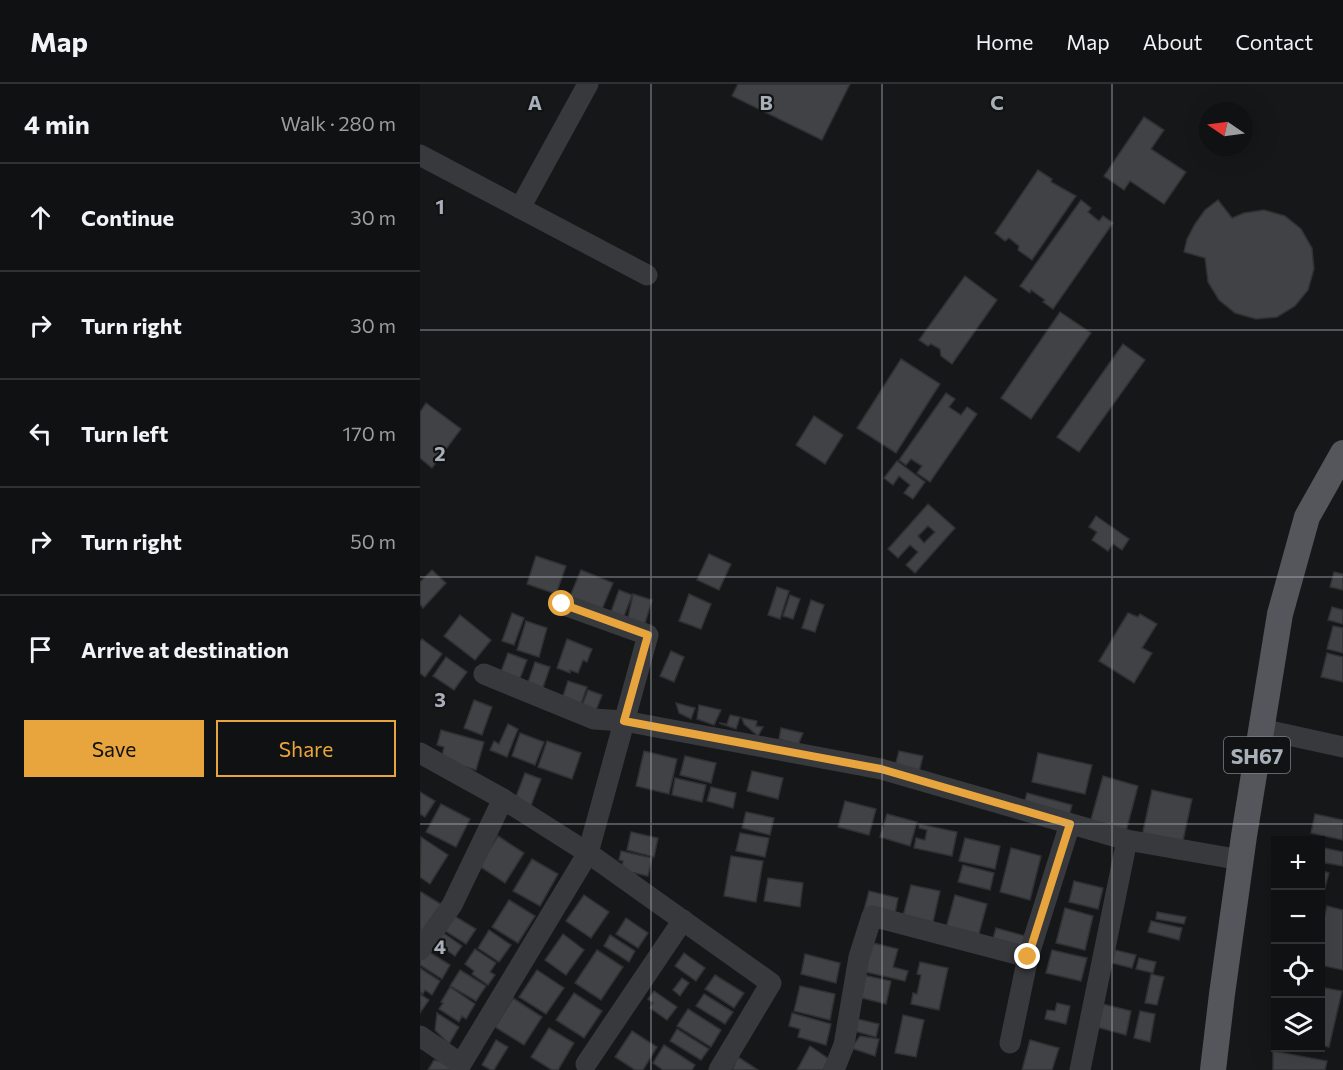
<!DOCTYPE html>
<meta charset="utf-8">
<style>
:root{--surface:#101112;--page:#191a1b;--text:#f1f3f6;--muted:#9c9d9f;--line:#303132;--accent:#e9a53d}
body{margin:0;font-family:Commissioner,sans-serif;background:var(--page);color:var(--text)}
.controls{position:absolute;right:18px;bottom:18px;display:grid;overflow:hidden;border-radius:0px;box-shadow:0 6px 24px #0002}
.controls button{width:54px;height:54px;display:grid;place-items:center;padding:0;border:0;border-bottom:2px solid var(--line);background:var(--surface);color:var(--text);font:30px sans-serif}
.compass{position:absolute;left:779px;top:18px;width:54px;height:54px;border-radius:50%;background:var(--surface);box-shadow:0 6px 24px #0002;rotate:283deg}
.stop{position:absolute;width:18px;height:18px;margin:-14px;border:4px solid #e9a53d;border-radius:50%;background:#fff}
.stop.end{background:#e9a53d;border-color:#fff;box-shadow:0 2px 6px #0008}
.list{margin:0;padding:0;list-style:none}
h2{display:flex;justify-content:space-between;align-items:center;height:78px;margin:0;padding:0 24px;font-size:26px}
h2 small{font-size:20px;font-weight:400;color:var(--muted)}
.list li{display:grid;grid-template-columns:39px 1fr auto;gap:18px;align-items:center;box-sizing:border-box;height:108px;padding:0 24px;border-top:2px solid var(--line)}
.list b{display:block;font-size:22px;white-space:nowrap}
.list em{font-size:20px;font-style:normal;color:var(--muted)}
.actions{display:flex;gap:12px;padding:18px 24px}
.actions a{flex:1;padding:14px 0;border:2px solid var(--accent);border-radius:0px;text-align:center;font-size:21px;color:var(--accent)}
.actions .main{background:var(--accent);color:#111}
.icon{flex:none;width:33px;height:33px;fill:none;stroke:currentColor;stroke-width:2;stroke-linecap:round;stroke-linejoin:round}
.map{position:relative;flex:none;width:923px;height:986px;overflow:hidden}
header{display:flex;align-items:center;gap:36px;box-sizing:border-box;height:84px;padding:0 30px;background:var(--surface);border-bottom:2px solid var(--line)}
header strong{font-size:28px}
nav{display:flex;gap:33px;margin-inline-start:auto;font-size:21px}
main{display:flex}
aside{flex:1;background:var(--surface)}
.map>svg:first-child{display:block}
.building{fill:#414245;stroke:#313134;stroke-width:1.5;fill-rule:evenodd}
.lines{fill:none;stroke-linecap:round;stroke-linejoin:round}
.minor{stroke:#38393d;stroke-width:21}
.major{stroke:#54565c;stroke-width:26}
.route{stroke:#e9a53d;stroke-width:8}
.grid{fill:none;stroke:#a9afb8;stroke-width:1.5;stroke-opacity:0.55}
.labels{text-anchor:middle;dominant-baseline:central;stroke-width:4.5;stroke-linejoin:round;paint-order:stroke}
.shield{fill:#111213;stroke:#7b8086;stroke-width:1.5}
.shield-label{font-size:21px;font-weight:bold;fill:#a9afb8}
.grid-label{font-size:20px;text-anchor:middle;font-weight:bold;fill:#a9afb8;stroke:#111213;stroke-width:4.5;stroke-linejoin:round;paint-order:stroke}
</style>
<header>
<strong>Map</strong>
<nav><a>Home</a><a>Map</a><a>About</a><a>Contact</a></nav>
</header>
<main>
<aside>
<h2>4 min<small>Walk · 280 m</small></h2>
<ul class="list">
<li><svg class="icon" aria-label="ahead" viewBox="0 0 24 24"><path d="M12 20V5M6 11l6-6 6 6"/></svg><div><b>Continue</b></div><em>30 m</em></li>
<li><svg class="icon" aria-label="right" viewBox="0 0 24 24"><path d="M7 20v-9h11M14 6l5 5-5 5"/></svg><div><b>Turn right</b></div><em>30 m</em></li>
<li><svg class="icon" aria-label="left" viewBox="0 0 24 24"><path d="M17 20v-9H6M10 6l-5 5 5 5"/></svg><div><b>Turn left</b></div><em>170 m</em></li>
<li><svg class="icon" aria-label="right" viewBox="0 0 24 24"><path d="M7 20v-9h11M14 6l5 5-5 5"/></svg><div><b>Turn right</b></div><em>50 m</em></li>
<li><svg class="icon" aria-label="arrive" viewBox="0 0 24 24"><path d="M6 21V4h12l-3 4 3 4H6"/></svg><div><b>Arrive at destination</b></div></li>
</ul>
<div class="actions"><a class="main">Save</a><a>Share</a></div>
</aside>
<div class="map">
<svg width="923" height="986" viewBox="0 0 923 986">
<rect width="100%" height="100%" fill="#161718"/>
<g class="building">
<path d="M318 0H430L402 56 312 12Z"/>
<path d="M724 33 744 46 731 65 766 88 744 120 710 97 704 106 684 92Z"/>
<path d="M618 86 632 95 631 98 656 112 612 176 598 166 599 162 589 154 585 157 575 149Z"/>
<path d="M661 116 671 124 668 128 679 137 683 132 693 139 633 225 623 218 625 216 611 206 610 209 600 202Z"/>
<path d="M798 116 812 134 824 129 844 126 865 132 881 145 892 164 894 185 888 206 875 222 857 233 836 235 815 229 799 216 788 198 785 174 764 168 767 155 775 140 785 126Z"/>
<path d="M545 192 577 216 532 280 521 272 520 265 511 260 508 262 499 256Z"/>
<path d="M640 228 671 249 611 335 581 314Z"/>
<path d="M703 260 725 276 659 368 637 353Z"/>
<path d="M481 275 520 300 476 369 437 344Z"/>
<path d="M526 309 535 315 529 323 541 331 547 323 557 330 510 398 497 389 502 382 491 375 486 381 479 376Z"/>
<path d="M6 319 41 345 12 384 0 374V328Z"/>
<path d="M394 332 423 351 405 380 376 361Z"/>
<path d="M477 377 505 398 493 415 484 409 490 401 479 392 473 401 464 394Z"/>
<path d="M508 420 535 444 495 489 486 481 498 468 490 461 478 474 468 465ZM508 442 515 448 504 459 498 452Z"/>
<path d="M676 432 709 455 702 466 693 460 688 467 672 456 677 448 669 443Z"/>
<path d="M289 470 311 480 299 506 277 496Z"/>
<path d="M116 472 146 482 136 510 107 500Z"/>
<path d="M12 486 26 499 3 524 0 520V498Z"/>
<path d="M161 486 193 499 180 530 148 517Z"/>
<path d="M914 488 923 490V506L910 503Z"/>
<path d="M357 503 369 507 360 535 348 531Z"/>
<path d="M199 506 212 511 202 538 189 533Z"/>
<path d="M213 510 232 516 223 546 207 538Z"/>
<path d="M269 510 291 520 281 545 259 537Z"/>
<path d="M370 511 380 515 373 535 363 532Z"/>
<path d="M391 516 404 521 395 548 382 544Z"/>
<path d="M912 523 923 526V540L908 536Z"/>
<path d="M92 529 104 534 94 561 82 557Z"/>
<path d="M708 529 718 533 720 530 737 540 722 564 732 569 714 599 679 577Z"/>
<path d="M40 531 71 556 55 576 24 552Z"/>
<path d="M106 537 127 544 119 573 97 566Z"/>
<path d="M913 542 923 544V569L907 565Z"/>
<path d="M2 555 22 570 5 593 0 589V558Z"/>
<path d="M147 555 172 565 167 578 163 576 158 589 150 586V589L137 584Z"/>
<path d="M251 567 264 573 254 598 240 592Z"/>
<path d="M88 569 107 576 96 605 77 598Z"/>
<path d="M907 569 923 573V598L901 593Z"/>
<path d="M26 573 47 588 34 606 13 592Z"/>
<path d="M115 578 130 583 117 621 102 616Z"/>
<path d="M148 597 167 603 156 634 138 627Z"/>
<path d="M168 606 182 611 173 634 159 629Z"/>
<path d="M54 616 72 623 62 651 44 644Z"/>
<path d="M256 619 275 624 271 635 259 629Z"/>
<path d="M279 621 301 626 294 641 277 635Z"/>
<path d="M310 631 320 633 316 645 299 639 307 640Z"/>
<path d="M322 634 337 637 336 642 343 643 338 652 324 640Z"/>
<path d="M88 640 98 645 87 673 70 666 74 657 79 660Z"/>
<path d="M361 644 383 649 378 661 359 655Z"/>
<path d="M21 646 64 658 56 686 21 676 24 663 17 661Z"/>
<path d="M100 649 124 658 115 681 92 672Z"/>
<path d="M127 657 161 669 152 695 118 683Z"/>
<path d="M224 667 257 675 249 710 216 702Z"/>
<path d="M479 667 503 672 497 696 473 690Z"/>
<path d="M618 669 672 681 665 710 612 698Z"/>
<path d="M265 672 296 679 291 699 260 691Z"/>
<path d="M332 687 363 694 358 715 327 707Z"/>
<path d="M105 689 121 695 110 724 94 718Z"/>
<path d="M683 692 718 702 704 755 668 746Z"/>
<path d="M255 694 286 701 282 718 252 711Z"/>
<path d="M291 703 316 709 313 724 287 717Z"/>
<path d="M732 706 772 715 759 775 719 766Z"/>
<path d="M0 708 15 717 5 733 0 730Z"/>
<path d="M607 709 652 721 646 744 601 732Z"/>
<path d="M425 717 456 725 449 751 418 743Z"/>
<path d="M21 720 50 735 36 763 6 748Z"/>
<path d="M326 728 354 734 350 751 322 744Z"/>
<path d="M467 730 497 738 490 762 460 753Z"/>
<path d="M895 730 923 736V756L891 749Z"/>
<path d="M499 740 537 748 532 772 494 764 496 754 505 756 507 746 499 744Z"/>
<path d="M211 748 238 754 234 773 207 766Z"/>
<path d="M320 749 349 754 345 773 316 767Z"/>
<path d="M78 752 104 769 85 799 59 782Z"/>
<path d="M1 753 28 771 10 800 0 793Z"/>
<path d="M545 754 580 762 575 785 539 777Z"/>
<path d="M900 763 923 768V782L900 778Z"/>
<path d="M591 764 621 772 610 816 580 808Z"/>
<path d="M201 767 232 774 228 792 201 786 203 777 199 776Z"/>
<path d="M311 772 343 777 336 818 304 812Z"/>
<path d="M112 775 138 790 120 822 93 807Z"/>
<path d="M543 781 574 789 570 806 538 798Z"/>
<path d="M900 786 909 789 900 821Z"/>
<path d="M348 794 383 799 380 823 344 817Z"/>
<path d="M654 797 683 804 678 825 649 818Z"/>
<path d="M491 801 520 807 511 847 481 840Z"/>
<path d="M449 807 478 814 475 830 444 826Z"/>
<path d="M1 808 24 822 0 852V809Z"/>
<path d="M164 811 189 828 171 854 146 837Z"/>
<path d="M535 811 567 820 554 868 522 859Z"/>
<path d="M89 816 115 832 98 859 72 843Z"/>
<path d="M907 822 923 826V886L900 881V851Z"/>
<path d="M645 824 673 832 665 866 636 859Z"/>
<path d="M737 828 766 833 764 840 736 835Z"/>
<path d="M31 830 56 845 46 860 22 845Z"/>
<path d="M206 834 228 849 218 864 196 850Z"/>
<path d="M731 837 762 844 759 856 728 848Z"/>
<path d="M576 844 609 853 604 874 570 865Z"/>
<path d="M69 846 91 861 79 878 58 864Z"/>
<path d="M22 848 42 862 35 872 15 858Z"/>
<path d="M143 850 164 866 146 891 125 876Z"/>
<path d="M190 851 215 867 209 878 184 862Z"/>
<path d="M449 858 478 865 473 883 488 887 485 897 441 887Z"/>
<path d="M55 865 76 879 70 888 75 891 68 901 52 890 54 887 45 880Z"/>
<path d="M6 866 30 881 22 895 0 881V875Z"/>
<path d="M177 866 203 883 181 916 155 899Z"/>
<path d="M632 866 667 874 661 897 626 889Z"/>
<path d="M695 866 716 871 712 884 692 879Z"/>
<path d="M264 869 285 884 276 897 255 882Z"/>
<path d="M385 870 420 879 416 899 381 890Z"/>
<path d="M719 874 736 878 733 889 716 885Z"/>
<path d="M500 878 528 884 519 926 491 920 493 909 497 910 501 891 497 890Z"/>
<path d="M0 884 20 897 12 911 5 906 3 910 0 908Z"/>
<path d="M40 886 66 902 56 917 30 902Z"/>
<path d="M117 886 144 904 126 930 99 913Z"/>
<path d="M731 890 744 893 737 921 725 919Z"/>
<path d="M295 891 324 909 314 924 285 905Z"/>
<path d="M443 891 471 897 466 920 438 913Z"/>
<path d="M262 894 269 899 260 912 253 906Z"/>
<path d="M380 902 415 910 410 936 374 927Z"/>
<path d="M30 903 55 920 46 935 42 932 39 938 19 925 23 919 21 918Z"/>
<path d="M900 903 922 907 909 963 900 961Z"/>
<path d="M234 907 257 923 247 936 230 924 233 919 228 915Z"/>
<path d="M154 909 182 927 164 954 136 936Z"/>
<path d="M0 910 9 916 0 929Z"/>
<path d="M284 910 313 928 305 940 276 922Z"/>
<path d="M93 914 122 933 104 961 75 943Z"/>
<path d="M637 919 650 922 646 940 625 935 627 926 635 927Z"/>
<path d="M679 919 711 927 706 951 673 942Z"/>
<path d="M268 925 301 946 291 963 257 942Z"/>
<path d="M720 927 735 930 730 958 714 954Z"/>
<path d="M17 929 39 943 29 960 15 946Z"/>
<path d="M372 929 411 940 406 961 378 953 380 945 369 942Z"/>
<path d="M483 931 504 936 496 973 475 969Z"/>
<path d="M433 934 459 940 456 953 430 946Z"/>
<path d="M129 944 154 959 138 986H132L111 973Z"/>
<path d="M257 945 289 965 281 976 250 957Z"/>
<path d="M212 947 237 963 223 986H215L195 973Z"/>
<path d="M440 952 459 955 455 972 431 964Z"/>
<path d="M76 956 88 963 74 986H71L62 981Z"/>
<path d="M610 956 639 964 632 986H602Z"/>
<path d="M244 961 275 981 272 986H243L233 979Z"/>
<path d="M390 962 409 975 403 986H377Z"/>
<path d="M853 967 907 977 905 986H853Z"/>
<path d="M318 973 338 986H312Z"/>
<path d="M14 976 35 981 32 986H8Z"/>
</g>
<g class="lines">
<g class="minor">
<path d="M0 71 227 191"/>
<path d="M100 124 168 0"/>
<path d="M64 590 174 635 204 637 461 685 707 756 821 776"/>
<path d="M841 645 923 663"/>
<path d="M0 669 83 715 168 769 351 899 299 986"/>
<path d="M0 866 32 821 83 715"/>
<path d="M0 952 41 980 168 769 228 551 142 520"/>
<path d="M590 959 608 873 650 740"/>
<path d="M166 980 263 836"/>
<path d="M414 986 424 961 439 873 452 832 608 873"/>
<path d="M660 986 707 756"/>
</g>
<path class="major" d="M793 986 802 910 824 752 860 530 887 433 923 369"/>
</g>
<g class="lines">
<path class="route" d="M142 520 228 551 204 637 461 685 650 740 608 873"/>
</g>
<path class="grid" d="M231 0V986M462 0V986M692 0V986M0 246H923M0 493H923M0 740H923"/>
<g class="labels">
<rect class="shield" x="804" y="653" width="66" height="36" rx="4.5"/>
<g class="shield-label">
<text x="837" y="671">SH67</text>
</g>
</g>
<g class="grid-label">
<text x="115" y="26">A</text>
<text x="346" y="26">B</text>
<text x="577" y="26">C</text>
<text x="20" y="130">1</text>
<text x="20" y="377">2</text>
<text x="20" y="623">3</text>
<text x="20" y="870">4</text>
</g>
</svg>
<div class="controls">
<button>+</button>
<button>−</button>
<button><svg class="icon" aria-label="locate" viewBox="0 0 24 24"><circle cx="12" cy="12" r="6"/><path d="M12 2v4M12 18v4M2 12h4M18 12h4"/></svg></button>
<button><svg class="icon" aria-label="layers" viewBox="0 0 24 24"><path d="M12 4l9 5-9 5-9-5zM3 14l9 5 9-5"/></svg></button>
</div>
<svg class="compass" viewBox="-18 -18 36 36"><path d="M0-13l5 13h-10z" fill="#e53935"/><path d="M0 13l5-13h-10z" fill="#9c9d9f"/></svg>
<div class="stop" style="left:142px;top:520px"></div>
<div class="stop end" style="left:608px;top:873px"></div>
</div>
</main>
